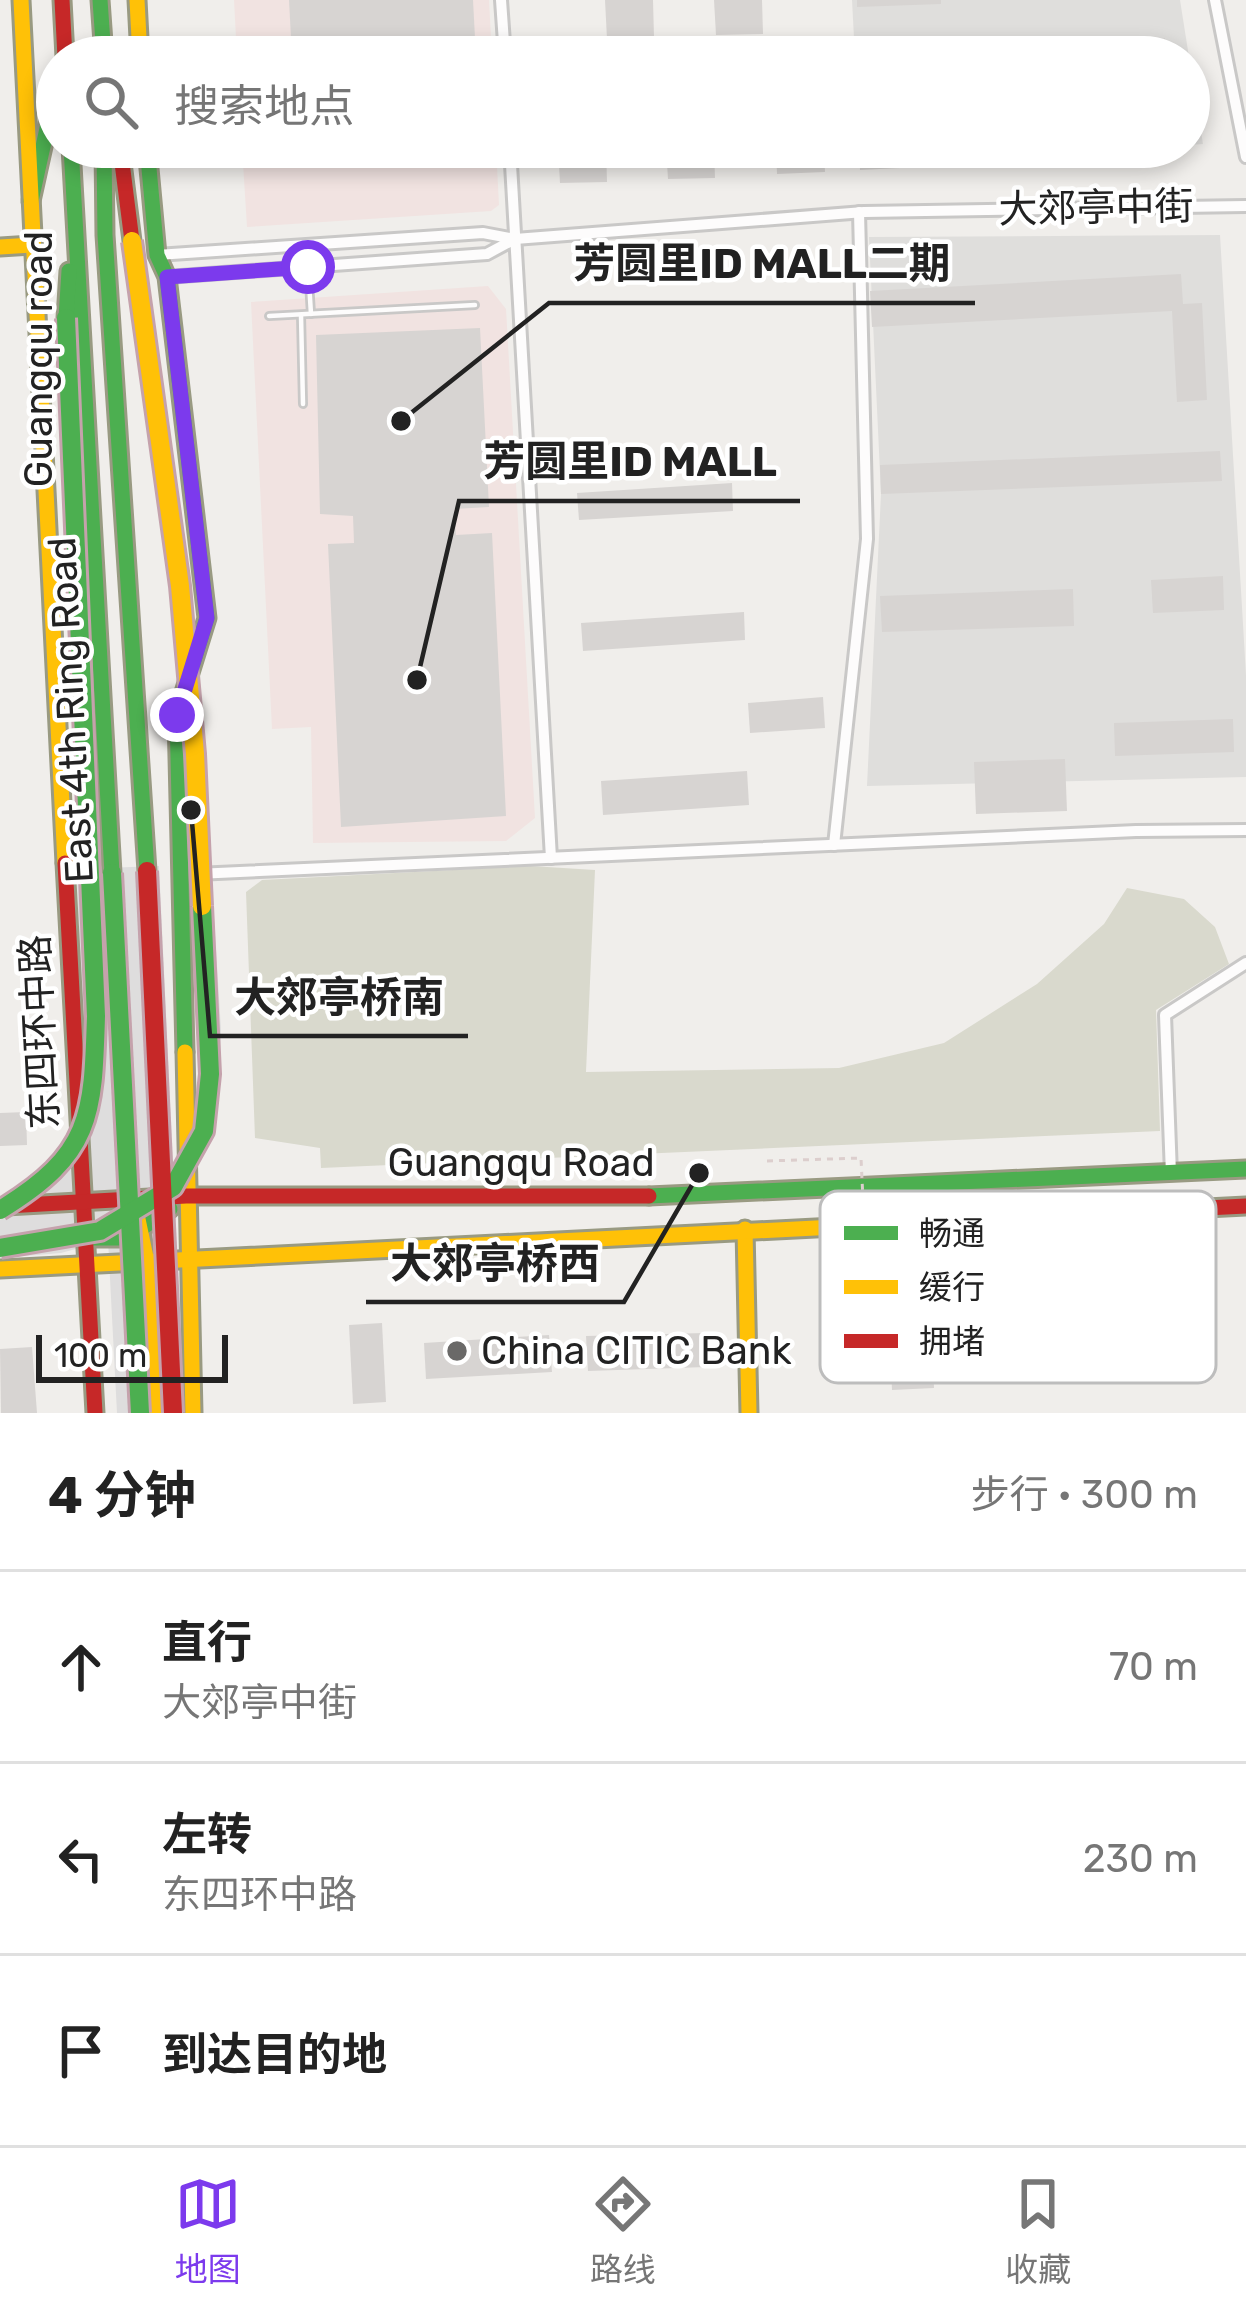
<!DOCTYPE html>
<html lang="zh">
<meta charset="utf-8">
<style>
:root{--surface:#fff;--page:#f6f6f6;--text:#222;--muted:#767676;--line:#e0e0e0;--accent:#7c3aed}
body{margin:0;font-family:Rubik,"Noto Sans SC",sans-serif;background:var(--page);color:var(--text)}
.scale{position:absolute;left:36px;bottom:30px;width:192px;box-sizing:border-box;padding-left:12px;border:6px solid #222;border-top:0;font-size:33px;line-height:42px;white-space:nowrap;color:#222;-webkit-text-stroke:9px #fff;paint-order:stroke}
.stop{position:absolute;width:36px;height:36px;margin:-27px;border:9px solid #7c3aed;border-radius:50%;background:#fff}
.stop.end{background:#7c3aed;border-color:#fff;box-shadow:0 3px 12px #0008}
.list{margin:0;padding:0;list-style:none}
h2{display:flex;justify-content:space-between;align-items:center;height:156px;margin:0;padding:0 48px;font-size:51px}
h2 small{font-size:39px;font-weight:400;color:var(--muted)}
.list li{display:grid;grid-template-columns:78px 1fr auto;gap:36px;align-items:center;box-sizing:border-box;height:192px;padding:0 48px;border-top:3px solid var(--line)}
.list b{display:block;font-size:45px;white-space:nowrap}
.list p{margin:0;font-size:39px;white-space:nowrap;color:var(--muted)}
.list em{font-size:39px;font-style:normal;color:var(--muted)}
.icon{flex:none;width:66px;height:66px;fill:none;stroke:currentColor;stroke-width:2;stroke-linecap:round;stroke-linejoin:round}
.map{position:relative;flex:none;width:1246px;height:1413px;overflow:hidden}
.search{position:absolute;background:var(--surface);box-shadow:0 6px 18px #0003;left:36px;right:36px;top:36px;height:132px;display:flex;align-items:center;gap:30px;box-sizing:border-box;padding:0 42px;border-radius:66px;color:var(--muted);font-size:45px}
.sheet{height:732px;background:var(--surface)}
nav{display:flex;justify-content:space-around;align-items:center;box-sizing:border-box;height:168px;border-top:3px solid var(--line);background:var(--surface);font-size:33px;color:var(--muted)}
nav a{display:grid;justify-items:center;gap:6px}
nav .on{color:var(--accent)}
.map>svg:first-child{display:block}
.residential{fill:#dfdedc}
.commercial{fill:#f1e3e1}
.construction{fill:#d9d9cd}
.pier{fill:#dedddd}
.building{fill:#d7d4d2}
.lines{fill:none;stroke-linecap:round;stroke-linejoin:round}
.lane-casing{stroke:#c9c8c7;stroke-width:10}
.street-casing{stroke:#c9c8c7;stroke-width:16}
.fast-casing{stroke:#999a82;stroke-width:21}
.slow-casing{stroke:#999a82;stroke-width:21}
.jam-casing{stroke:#999a82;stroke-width:21}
.path{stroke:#dccecd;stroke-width:3;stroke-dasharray:6 6;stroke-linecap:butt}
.lane{stroke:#fdfcfc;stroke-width:4.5}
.street{stroke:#fdfcfc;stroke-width:10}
.fast{stroke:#4caf50;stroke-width:15}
.slow{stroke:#ffc107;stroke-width:15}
.jam{stroke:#c62828;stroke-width:15}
.fast-bridge-casing{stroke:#c5a2ac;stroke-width:24;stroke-linecap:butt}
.slow-bridge-casing{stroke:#c5a2ac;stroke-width:24;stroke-linecap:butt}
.jam-bridge-casing{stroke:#c5a2ac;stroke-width:24;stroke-linecap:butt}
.path-bridge{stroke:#dccecd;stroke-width:3;stroke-dasharray:6 6;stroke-linecap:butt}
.fast-bridge{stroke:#4caf50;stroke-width:18}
.slow-bridge{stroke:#ffc107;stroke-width:18}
.jam-bridge{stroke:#c62828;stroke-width:18}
.route{stroke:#7c3aed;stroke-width:15}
.poi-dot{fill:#6a6968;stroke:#fff;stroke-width:4.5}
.labels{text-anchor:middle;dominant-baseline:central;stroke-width:9;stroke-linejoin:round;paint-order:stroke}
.street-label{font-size:39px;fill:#222;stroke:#fff}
.poi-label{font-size:39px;fill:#222;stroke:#fff;text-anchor:start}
.key{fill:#fff;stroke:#bdbdbd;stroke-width:3}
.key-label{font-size:33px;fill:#222}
.leader{fill:none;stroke:#222;stroke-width:4.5}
.callout-dot{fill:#222;stroke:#fff;stroke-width:4.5}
.callout-label{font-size:42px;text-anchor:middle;font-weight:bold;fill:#222;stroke:#fff;stroke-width:9;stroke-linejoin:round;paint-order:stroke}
</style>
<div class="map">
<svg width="1246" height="1413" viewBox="0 0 1246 1413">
<rect width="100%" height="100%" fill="#f0eeeb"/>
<g class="residential">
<path d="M852 0H1180L1189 57H855Z"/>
<path d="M1189 58 1203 144 1189 145Z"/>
<path d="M1220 235 1246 675V777L867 786 881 494 869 237Z"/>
</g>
<g class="commercial">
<path d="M234 0H489L492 57H237Z"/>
<path d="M242 147H496L499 205 491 211 247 227Z"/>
<path d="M488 286 506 309 535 818 506 841 313 843 311 727 272 729 251 302Z"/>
</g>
<path class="construction" d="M531 866 595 870 586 1072 839 1068 944 1043 1037 984 1104 924 1127 888 1184 899 1215 927 1229 964 1156 1010 1160 1131 321 1168 320 1148 255 1138 246 892 262 880Z"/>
<path class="pier" d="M187 559 204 756 221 1030 218 1103 215 1132 176 1189 175 1239 184 1413H117L108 1240 61 1253 0 1258V1203L44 1168 68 1132 82 1085 77 869 159 866 173 1162 198 1113 203 1078 204 1013 173 560Z"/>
<g class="building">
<path d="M289 0H473L476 57H292Z"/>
<path d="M605 0H653L654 37 607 39Z"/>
<path d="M714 0H762L763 34 716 35Z"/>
<path d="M857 0H941V4L857 7Z"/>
<path d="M1165 38 1166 57H1126L1125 40Z"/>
<path d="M296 147H481V153L297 163Z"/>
<path d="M558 147H606L607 182 560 183Z"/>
<path d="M666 147H714L715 178 668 179Z"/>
<path d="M776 147H824L825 172 777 174Z"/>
<path d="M859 147H1135V156L860 170Z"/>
<path d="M1181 274 1183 304 1202 303 1207 400 1177 402 1172 311 872 327 870 291Z"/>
<path d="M480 328 489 507 454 509 456 535 492 533 506 816 341 827 328 544 354 543 353 516 320 514 316 335Z"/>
<path d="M1220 451 1222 481 881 494 880 465Z"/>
<path d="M732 483 733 511 579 520 577 493Z"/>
<path d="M1223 576 1224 610 1153 613 1151 580Z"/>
<path d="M1073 589 1074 626 882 632 880 596Z"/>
<path d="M744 612 745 640 583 651 581 623Z"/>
<path d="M823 697 825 728 750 733 748 703Z"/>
<path d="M1233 719 1234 752 1115 756 1114 723Z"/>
<path d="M1065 759 1067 811 976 814 974 762Z"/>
<path d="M747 771 749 805 603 815 601 781Z"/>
<path d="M26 1112 27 1145 0 1146V1113Z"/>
<path d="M930 1291 934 1388 892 1390 888 1292Z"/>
<path d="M382 1323 386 1402 353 1404 349 1325Z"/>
<path d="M705 1333 706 1367 588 1371 586 1336Z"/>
<path d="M549 1335 552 1372 426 1379 424 1343Z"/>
<path d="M32 1347 37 1413H1L0 1349Z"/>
</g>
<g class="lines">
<defs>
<g id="lane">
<path d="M308 267 311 314"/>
<path d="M301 315 303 404"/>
<path d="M269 316 475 305"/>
</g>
<g id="street">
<path d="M501 0 505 57"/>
<path d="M1215 0 1246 157"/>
<path d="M510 147 551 858"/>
<path d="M515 239 864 212 1246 206"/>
<path d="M157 255 483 233 515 239 487 254 167 277"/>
<path d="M834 845 867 539 859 212"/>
<path d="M196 874 1136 831 1246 830"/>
<path d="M1171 1174 1165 1015 1246 963"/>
</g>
<g id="fast">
<path d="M100 0 104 57"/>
<path d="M71 147 112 873"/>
<path d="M104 147 105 235 147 871"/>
<path d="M147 147 157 255 167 277 207 618 177 715 185 1052"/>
<path d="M31 201 57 83"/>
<path d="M66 318 69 271"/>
<path d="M649 1196 1246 1169"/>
<path d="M85 1238H127L170 1209"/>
</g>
<g id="slow">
<path d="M21 0 65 863"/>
<path d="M137 0 140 57"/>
<path d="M0 247 32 245"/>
<path d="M185 1052 193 1413"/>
<path d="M138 1219 147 1262 157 1413"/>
<path d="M745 1229 749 1413"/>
<path d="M0 1269 835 1227"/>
</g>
<g id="jam">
<path d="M62 0 65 57"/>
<path d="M120 147 132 241"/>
<path d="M65 863 95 1413"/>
<path d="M6 1206 186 1196H649"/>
<path d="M835 1227 1246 1206"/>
</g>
</defs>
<use href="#lane" class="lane-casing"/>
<use href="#street" class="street-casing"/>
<use href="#fast" class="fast-casing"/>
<use href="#slow" class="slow-casing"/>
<use href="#jam" class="jam-casing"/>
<g class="path">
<path d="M831 1239 832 1246 865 1244"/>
<path d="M835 1265 866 1264"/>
</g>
<use href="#lane" class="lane"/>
<use href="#street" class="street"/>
<use href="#fast" class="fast"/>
<use href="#slow" class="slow"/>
<use href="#jam" class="jam"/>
<defs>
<g id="fast-bridge">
<path d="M112 873 140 1413"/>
<path d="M0 1210C92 1154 93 1116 96 1016L66 318"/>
<path d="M0 1248 100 1231 173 1187 204 1131 210 1074 202 906"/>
</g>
<path id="slow-bridge" d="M132 241 180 586 195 754 202 906"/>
<path id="jam-bridge" d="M147 871 173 1413"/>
</defs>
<use href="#fast-bridge" class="fast-bridge-casing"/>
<use href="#slow-bridge" class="slow-bridge-casing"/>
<use href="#jam-bridge" class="jam-bridge-casing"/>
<path class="path-bridge" d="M767 1161 861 1158 866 1264 965 1258"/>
<use href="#fast-bridge" class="fast-bridge"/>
<use href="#slow-bridge" class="slow-bridge"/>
<use href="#jam-bridge" class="jam-bridge"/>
</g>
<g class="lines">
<path class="route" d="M177 715 207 618 167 277 308 267"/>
</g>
<circle class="poi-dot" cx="457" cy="1351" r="12"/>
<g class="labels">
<g class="street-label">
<text transform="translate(1096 208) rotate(-1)">大郊亭中街</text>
<text transform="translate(39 359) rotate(-90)">Guangqu road</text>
<text transform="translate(71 710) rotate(-93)">East 4th Ring Road</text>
<text transform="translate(40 1032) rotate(-93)">东四环中路</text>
<text x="521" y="1163">Guangqu Road</text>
</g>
<g class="poi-label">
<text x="481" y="1351">China CITIC Bank</text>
</g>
</g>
<rect x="820" y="1191" width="396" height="192" rx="18" class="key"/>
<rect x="844" y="1226" width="54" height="14" fill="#4caf50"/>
<rect x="844" y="1280" width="54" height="14" fill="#ffc107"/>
<rect x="844" y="1334" width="54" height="14" fill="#c62828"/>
<g class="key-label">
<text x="919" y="1245">畅通</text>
<text x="919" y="1299">缓行</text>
<text x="919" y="1353">拥堵</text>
</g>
<path class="leader" d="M401 421L549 303H975M417 680L459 501H800M191 810L210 1036H468M699 1173L624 1302H366"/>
<g class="callout-dot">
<circle cx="401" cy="421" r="12"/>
<circle cx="417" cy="680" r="12"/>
<circle cx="191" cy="810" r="12"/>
<circle cx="699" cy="1173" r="12"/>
</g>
<g class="callout-label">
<text x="762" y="278">芳圆里ID MALL二期</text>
<text x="630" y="476">芳圆里ID MALL</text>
<text x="339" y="1012">大郊亭桥南</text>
<text x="495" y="1278">大郊亭桥西</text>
</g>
</svg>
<div class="scale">100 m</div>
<div class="stop" style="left:308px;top:267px"></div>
<div class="stop end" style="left:177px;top:715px"></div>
<div class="search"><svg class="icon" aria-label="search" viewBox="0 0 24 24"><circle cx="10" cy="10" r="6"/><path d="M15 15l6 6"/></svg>搜索地点</div>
</div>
<section class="sheet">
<h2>4 分钟<small>步行 · 300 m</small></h2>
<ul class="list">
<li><svg class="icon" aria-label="ahead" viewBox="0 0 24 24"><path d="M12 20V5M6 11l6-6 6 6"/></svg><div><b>直行</b><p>大郊亭中街</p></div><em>70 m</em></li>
<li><svg class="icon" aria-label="left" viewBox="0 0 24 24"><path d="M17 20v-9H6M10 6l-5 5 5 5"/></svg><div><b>左转</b><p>东四环中路</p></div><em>230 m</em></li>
<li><svg class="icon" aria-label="arrive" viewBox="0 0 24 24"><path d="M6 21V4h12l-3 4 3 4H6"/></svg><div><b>到达目的地</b></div></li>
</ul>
</section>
<nav>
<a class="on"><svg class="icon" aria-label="map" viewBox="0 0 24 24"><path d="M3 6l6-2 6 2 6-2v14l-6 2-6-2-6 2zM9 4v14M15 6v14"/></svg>地图</a>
<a><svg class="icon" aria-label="directions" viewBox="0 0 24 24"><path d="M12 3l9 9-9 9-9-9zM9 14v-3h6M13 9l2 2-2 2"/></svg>路线</a>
<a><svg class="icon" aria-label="saved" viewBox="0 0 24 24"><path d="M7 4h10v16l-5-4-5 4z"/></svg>收藏</a>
</nav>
